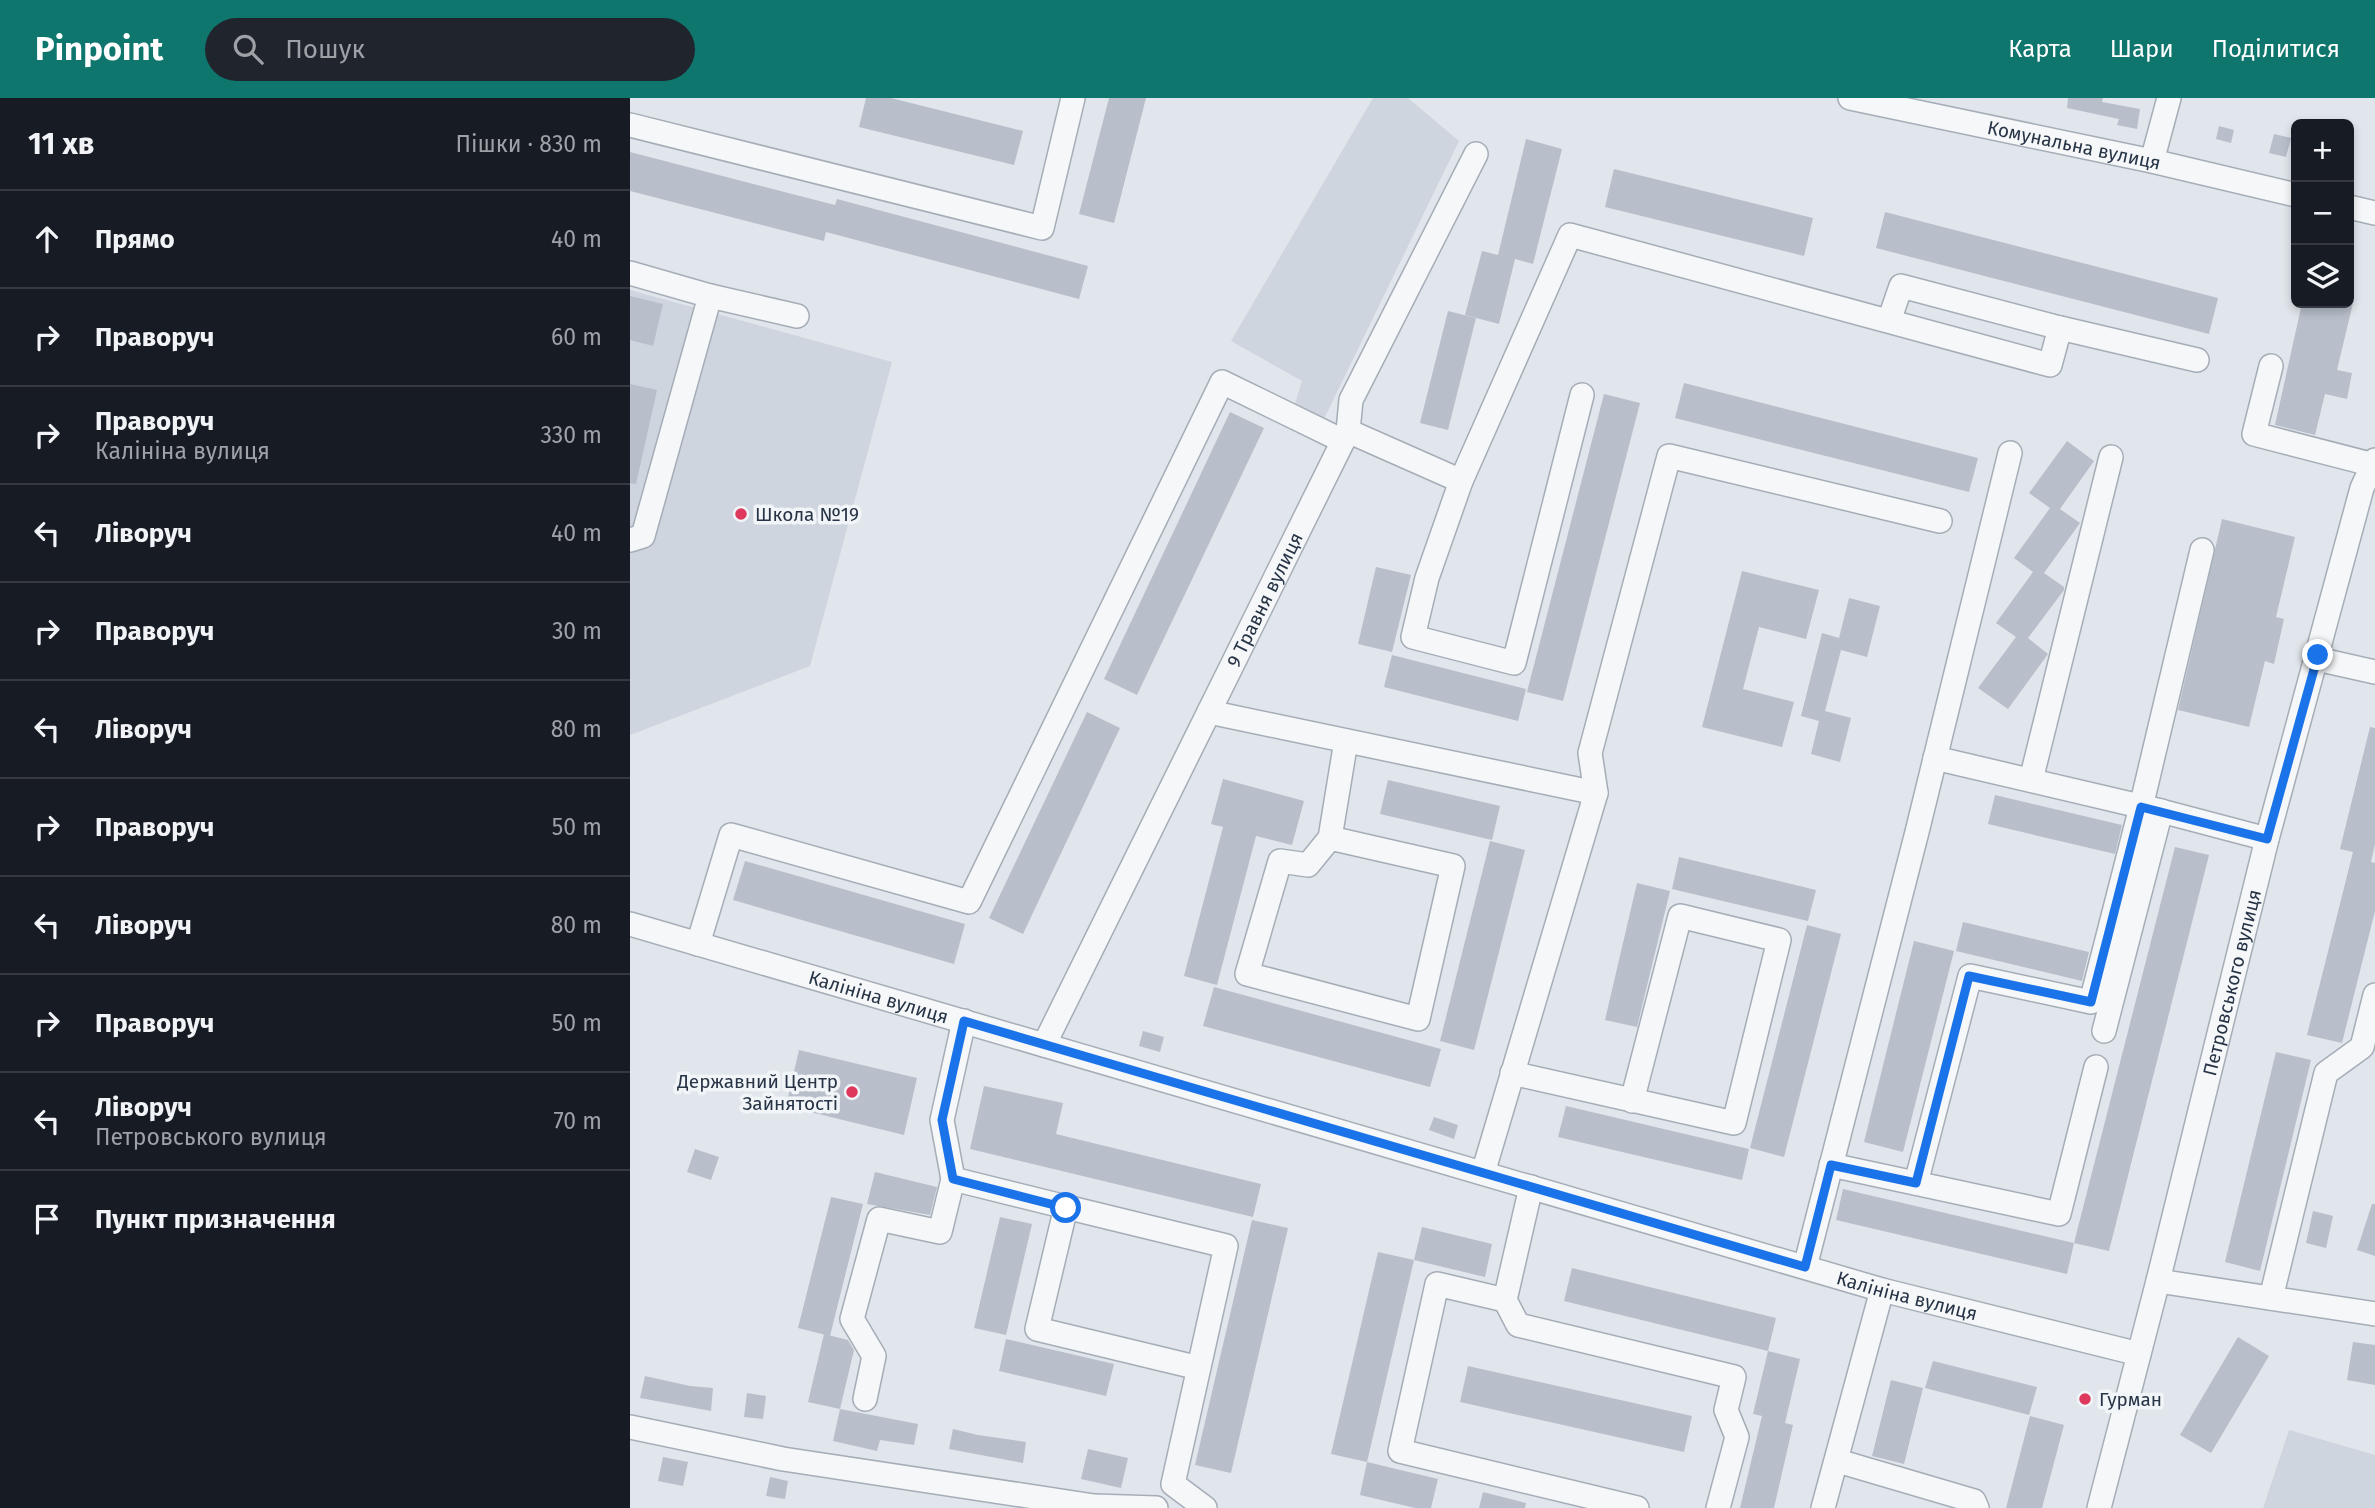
<!DOCTYPE html>
<html lang="uk">
<meta charset="utf-8">
<style>
:root{--surface:#171b24;--page:#20242c;--text:#f1f3f6;--muted:#9ea1a6;--line:#363941;--accent:#0f766e}
body{margin:0;font-family:"Fira Sans",sans-serif;background:var(--page);color:var(--text)}
.controls{position:absolute;right:21px;top:21px;display:grid;overflow:hidden;border-radius:10px;box-shadow:0 4px 10px #0003}
.controls button{width:63px;height:63px;display:grid;place-items:center;padding:0;border:0;border-bottom:2px solid var(--line);background:var(--surface);color:var(--text);font:35px sans-serif}
.stop{position:absolute;width:21px;height:21px;margin:-16px;border:5px solid #1a73e8;border-radius:50%;background:#fff}
.stop.end{background:#1a73e8;border-color:#fff;box-shadow:0 2px 7px #0008}
.list{margin:0;padding:0;list-style:none}
h2{display:flex;justify-content:space-between;align-items:center;height:91px;margin:0;padding:0 28px;font-size:30px}
h2 small{font-size:23px;font-weight:400;color:var(--muted)}
.list li{display:grid;grid-template-columns:46px 1fr auto;gap:21px;align-items:center;box-sizing:border-box;height:98px;padding:0 28px;border-top:2px solid var(--line)}
.list b{display:block;font-size:26px;white-space:nowrap}
.list p{margin:0;font-size:23px;white-space:nowrap;color:var(--muted)}
.list em{font-size:23px;font-style:normal;color:var(--muted)}
.icon{flex:none;width:38px;height:38px;fill:none;stroke:currentColor;stroke-width:2;stroke-linecap:round;stroke-linejoin:round}
.map{position:relative;flex:none;width:1745px;height:1410px;overflow:hidden}
header{display:flex;align-items:center;gap:42px;box-sizing:border-box;height:98px;padding:0 35px;background:var(--accent);color:#fff}
header strong{font-size:33px}
nav{display:flex;gap:38px;margin-inline-start:auto;font-size:24px}
.search{width:490px;height:63px;background:var(--page);display:flex;align-items:center;gap:18px;box-sizing:border-box;padding:0 24px;border-radius:38px;color:var(--muted);font-size:26px}
main{display:flex}
aside{flex:1;background:var(--surface)}
.map>svg:first-child{display:block}
.built{fill:#cfd5de}
.building{fill:#b8bfca}
.lines{fill:none;stroke-linecap:round;stroke-linejoin:round}
.minor-casing{stroke:#a5adb7;stroke-width:26}
.minor{stroke:#f5f7f9;stroke-width:23}
.route{stroke:#1a73e8;stroke-width:9}
.poi-dot{fill:#de395c;stroke:#f1f5f8;stroke-width:2.5}
.labels{text-anchor:middle;dominant-baseline:central;stroke-width:7;stroke-linejoin:round;paint-order:stroke}
.street-label{font-size:19px;fill:#273446;stroke:#f1f5f8}
.poi-label{font-size:19px;fill:#273446;stroke:#f1f5f8;text-anchor:start}
</style>
<header>
<strong>Pinpoint</strong>
<div class="search"><svg class="icon" aria-label="search" viewBox="0 0 24 24"><circle cx="10" cy="10" r="6"/><path d="M15 15l6 6"/></svg>Пошук</div>
<nav><a>Карта</a><a>Шари</a><a>Поділитися</a></nav>
</header>
<main>
<aside>
<h2>11 хв<small>Пішки · 830 m</small></h2>
<ul class="list">
<li><svg class="icon" aria-label="ahead" viewBox="0 0 24 24"><path d="M12 20V5M6 11l6-6 6 6"/></svg><div><b>Прямо</b></div><em>40 m</em></li>
<li><svg class="icon" aria-label="right" viewBox="0 0 24 24"><path d="M7 20v-9h11M14 6l5 5-5 5"/></svg><div><b>Праворуч</b></div><em>60 m</em></li>
<li><svg class="icon" aria-label="right" viewBox="0 0 24 24"><path d="M7 20v-9h11M14 6l5 5-5 5"/></svg><div><b>Праворуч</b><p>Калініна вулиця</p></div><em>330 m</em></li>
<li><svg class="icon" aria-label="left" viewBox="0 0 24 24"><path d="M17 20v-9H6M10 6l-5 5 5 5"/></svg><div><b>Ліворуч</b></div><em>40 m</em></li>
<li><svg class="icon" aria-label="right" viewBox="0 0 24 24"><path d="M7 20v-9h11M14 6l5 5-5 5"/></svg><div><b>Праворуч</b></div><em>30 m</em></li>
<li><svg class="icon" aria-label="left" viewBox="0 0 24 24"><path d="M17 20v-9H6M10 6l-5 5 5 5"/></svg><div><b>Ліворуч</b></div><em>80 m</em></li>
<li><svg class="icon" aria-label="right" viewBox="0 0 24 24"><path d="M7 20v-9h11M14 6l5 5-5 5"/></svg><div><b>Праворуч</b></div><em>50 m</em></li>
<li><svg class="icon" aria-label="left" viewBox="0 0 24 24"><path d="M17 20v-9H6M10 6l-5 5 5 5"/></svg><div><b>Ліворуч</b></div><em>80 m</em></li>
<li><svg class="icon" aria-label="right" viewBox="0 0 24 24"><path d="M7 20v-9h11M14 6l5 5-5 5"/></svg><div><b>Праворуч</b></div><em>50 m</em></li>
<li><svg class="icon" aria-label="left" viewBox="0 0 24 24"><path d="M17 20v-9H6M10 6l-5 5 5 5"/></svg><div><b>Ліворуч</b><p>Петровського вулиця</p></div><em>70 m</em></li>
<li><svg class="icon" aria-label="arrive" viewBox="0 0 24 24"><path d="M6 21V4h12l-3 4 3 4H6"/></svg><div><b>Пункт призначення</b></div></li>
</ul>
</aside>
<div class="map">
<svg width="1745" height="1410" viewBox="0 0 1745 1410">
<rect width="100%" height="100%" fill="#e1e6ec"/>
<g class="built">
<path d="M743 0H778L829 43 693 323 665 305 672 283 601 243Z"/>
<path d="M0 192 262 264 180 568 0 637Z"/>
<path d="M1659 1332 1745 1357V1410H1633Z"/>
</g>
<g class="building">
<path d="M236 0H261L393 33 384 67 229 29Z"/>
<path d="M479 0H516L484 125 449 116Z"/>
<path d="M1438 0H1473L1472 4 1510 11 1507 31 1487 27 1489 21 1437 10Z"/>
<path d="M1589 28 1604 32 1601 45 1586 41Z"/>
<path d="M1644 36 1661 40 1656 59 1639 55Z"/>
<path d="M896 41 932 51 903 166 885 161 869 226 835 217 852 153 868 157Z"/>
<path d="M0 54 205 107 207 101 458 168 449 201 196 134 194 143 0 93Z"/>
<path d="M984 71 1183 120 1174 158 975 109Z"/>
<path d="M1255 114 1588 200 1579 236 1246 150Z"/>
<path d="M0 198 33 206 23 248 0 242Z"/>
<path d="M1672 205H1723L1707 272 1722 275 1717 301 1695 296 1685 337 1645 327Z"/>
<path d="M818 213 846 220 818 332 790 325Z"/>
<path d="M1054 285 1348 360 1339 394 1045 320Z"/>
<path d="M0 286 27 292 6 386 0 385Z"/>
<path d="M974 296 1010 305 933 603 897 594Z"/>
<path d="M600 314 634 330 507 597 474 581Z"/>
<path d="M1437 343 1464 363 1430 411 1450 425 1414 475 1434 489V492L1398 540 1418 556 1378 611 1348 590 1386 539 1366 525 1403 474 1384 460 1420 410 1399 395Z"/>
<path d="M1592 421 1665 439 1646 519 1654 521 1644 566 1635 563 1619 629 1548 612Z"/>
<path d="M746 469 781 477 762 554 728 546Z"/>
<path d="M1112 473 1189 492 1176 541 1129 529 1113 591 1164 604 1152 649 1072 629Z"/>
<path d="M1219 500 1250 508 1237 559 1211 552 1195 613 1221 620 1210 664 1181 656 1189 623 1171 618 1192 535 1209 540Z"/>
<path d="M762 557 896 591 888 623 754 589Z"/>
<path d="M457 614 490 630 393 836 359 820Z"/>
<path d="M1740 629 1745 630V746L1741 764 1745 765V813L1712 945 1677 937 1723 754 1710 751Z"/>
<path d="M593 681 674 703 662 747 626 738 587 887 554 878 593 729 581 726Z"/>
<path d="M758 682 870 708 862 742 750 716Z"/>
<path d="M1365 697 1492 727 1485 756 1358 726Z"/>
<path d="M860 743 895 752 844 952 810 943Z"/>
<path d="M1545 749 1579 757 1479 1153 1444 1145Z"/>
<path d="M1049 759 1186 792 1178 823 1042 791Z"/>
<path d="M115 763 335 826 324 866 103 802Z"/>
<path d="M1007 785 1040 793 1007 929 975 922Z"/>
<path d="M1333 824 1459 854 1452 883 1326 853Z"/>
<path d="M1177 827 1211 836 1154 1059 1120 1050Z"/>
<path d="M1284 843 1324 853 1273 1054 1234 1044Z"/>
<path d="M584 889 811 951 800 989 573 928Z"/>
<path d="M513 933 534 939 530 954 509 948Z"/>
<path d="M169 952 287 980 274 1037 156 1008Z"/>
<path d="M1646 954 1681 962 1630 1173 1595 1164Z"/>
<path d="M354 988 433 1005 426 1036 631 1086 623 1119 340 1051Z"/>
<path d="M936 1008 1119 1051 1112 1082 928 1039Z"/>
<path d="M804 1019 828 1027 824 1041 799 1032Z"/>
<path d="M65 1051 89 1059 81 1082 57 1074Z"/>
<path d="M245 1074 307 1089 300 1117 237 1106Z"/>
<path d="M1213 1091 1444 1145 1437 1176 1206 1122Z"/>
<path d="M201 1099 233 1106 200 1238 168 1230Z"/>
<path d="M1742 1106H1745V1158L1727 1152Z"/>
<path d="M1683 1113 1703 1118 1696 1150 1676 1145Z"/>
<path d="M370 1119 402 1126 376 1237 344 1230Z"/>
<path d="M622 1122 658 1130 601 1375 565 1367Z"/>
<path d="M792 1129 862 1146 855 1179 784 1162Z"/>
<path d="M748 1154 784 1162 737 1364 701 1356Z"/>
<path d="M942 1170 1146 1220 1138 1253 934 1203Z"/>
<path d="M194 1236 218 1242 224 1252 210 1311 288 1326 284 1347 250 1342 247 1353 203 1343 210 1311 178 1304Z"/>
<path d="M1608 1239 1639 1258 1581 1355 1550 1337Z"/>
<path d="M376 1241 484 1266 476 1298 369 1273Z"/>
<path d="M1723 1244 1745 1247V1287L1717 1282Z"/>
<path d="M1138 1253 1170 1261 1155 1325 1163 1327 1144 1410H1110L1132 1318 1123 1316Z"/>
<path d="M1303 1263 1407 1289 1399 1317 1295 1290Z"/>
<path d="M838 1268 1062 1318 1054 1354 830 1304Z"/>
<path d="M15 1278 60 1288 83 1290 81 1313 10 1300Z"/>
<path d="M1261 1282 1293 1290 1274 1366 1242 1358Z"/>
<path d="M117 1295 136 1298 133 1321 114 1319Z"/>
<path d="M1400 1318 1434 1327 1412 1410H1376Z"/>
<path d="M323 1331 348 1337 396 1344 393 1365 319 1351Z"/>
<path d="M458 1351 498 1360 491 1390 451 1381Z"/>
<path d="M33 1359 58 1364 53 1388 28 1383Z"/>
<path d="M737 1364 808 1381 801 1410H785L730 1397Z"/>
<path d="M140 1379 158 1383 155 1401 136 1398Z"/>
<path d="M853 1394 896 1405 895 1410H849Z"/>
</g>
<g class="lines">
<defs>
<g id="minor">
<path id="s1" d="M1220 0 1522 63 1666 97"/>
<path d="M0 27 412 130 443 0"/>
<path d="M1522 63 1539 0"/>
<path d="M1719 109 1745 115"/>
<path d="M0 175 80 198 167 218"/>
<path d="M1430 230 1567 262"/>
<path d="M1641 268 1624 336 1744 367"/>
<path d="M718 333 831 383 797 480 783 539 884 565 952 297"/>
<path d="M831 383 940 137 1420 267 1430 230 1271 188 1259 223"/>
<path d="M0 442 13 438 80 198"/>
<path d="M1687 561 1745 574"/>
<path d="M579 614 966 695 853 1075"/>
<path d="M1305 660 1531 713 1637 741"/>
<path d="M1401 682 1481 359"/>
<path d="M966 695 960 655 1039 358 1310 423"/>
<path d="M700 740 678 767 650 763 617 876 788 921 823 768 700 740 716 643"/>
<path id="s2" d="M0 826 1252 1192 1509 1256"/>
<path d="M68 846 101 737 339 804 592 284 713 343"/>
<path d="M334 923 312 1022 323 1081 436 1109"/>
<path d="M1474 933 1531 713"/>
<path id="s3" d="M414 947 718 333 721 302 846 56"/>
<path d="M882 975 1104 1025 1149 842 1050 818 1002 1003"/>
<path d="M1201 1067 1429 1116 1466 969"/>
<path d="M1286 1085 1340 878 1461 904 1511 709 1572 452"/>
<path d="M901 1089 875 1202 888 1227 1104 1279 1096 1312 1107 1339 1088 1410"/>
<path d="M1175 1169 1287 734 1380 355"/>
<path d="M1528 1183 1745 1216"/>
<path d="M1641 1200 1696 975 1732 949 1745 897"/>
<path d="M875 1202 807 1186 770 1353 1007 1410"/>
<path d="M569 1270 407 1231 436 1109 596 1148 543 1386 575 1410"/>
<path d="M235 1301 244 1258 222 1221 249 1121 310 1134 323 1081"/>
<path d="M0 1329 153 1361 464 1408 526 1410"/>
<path d="M1208 1363 1344 1403 1347 1410"/>
<path d="M1193 1410 1252 1192"/>
<path id="s4" d="M1469 1410 1528 1183 1637 741 1732 390 1745 362"/>
</g>
</defs>
<use href="#minor" class="minor-casing"/>
<use href="#minor" class="minor"/>
</g>
<g class="lines">
<path class="route" d="M436 1110 323 1081 312 1022 334 923 1175 1169 1201 1067 1286 1085 1339 878 1461 904 1511 709 1637 741 1688 557"/>
</g>
<g class="poi-dot">
<circle cx="111" cy="416" r="7"/>
<circle cx="222" cy="994" r="7"/>
<circle cx="1455" cy="1301" r="7"/>
</g>
<g class="labels">
<g class="street-label">
<text stroke="none"><textPath href="#s1" startOffset="229">Комунальна вулиця</textPath></text>
<text stroke="none"><textPath href="#s3" startOffset="497">9 Травня вулиця</textPath></text>
<text stroke="none"><textPath href="#s4" startOffset="542">Петровського вулиця</textPath></text>
<text stroke="none"><textPath href="#s2" startOffset="259">Калініна вулиця</textPath></text>
<text stroke="none"><textPath href="#s2" startOffset="1330">Калініна вулиця</textPath></text>
</g>
<g class="poi-label">
<text x="125" y="416">Школа №19</text>
<text x="208" y="983" text-anchor="end">Державний Центр<tspan x="208" dy="22">Зайнятості</tspan></text>
<text x="1469" y="1301">Гурман</text>
</g>
</g>
</svg>
<div class="controls">
<button>+</button>
<button>−</button>
<button><svg class="icon" aria-label="layers" viewBox="0 0 24 24"><path d="M12 4l9 5-9 5-9-5zM3 14l9 5 9-5"/></svg></button>
</div>
<div class="stop" style="left:436px;top:1110px"></div>
<div class="stop end" style="left:1688px;top:557px"></div>
</div>
</main>
